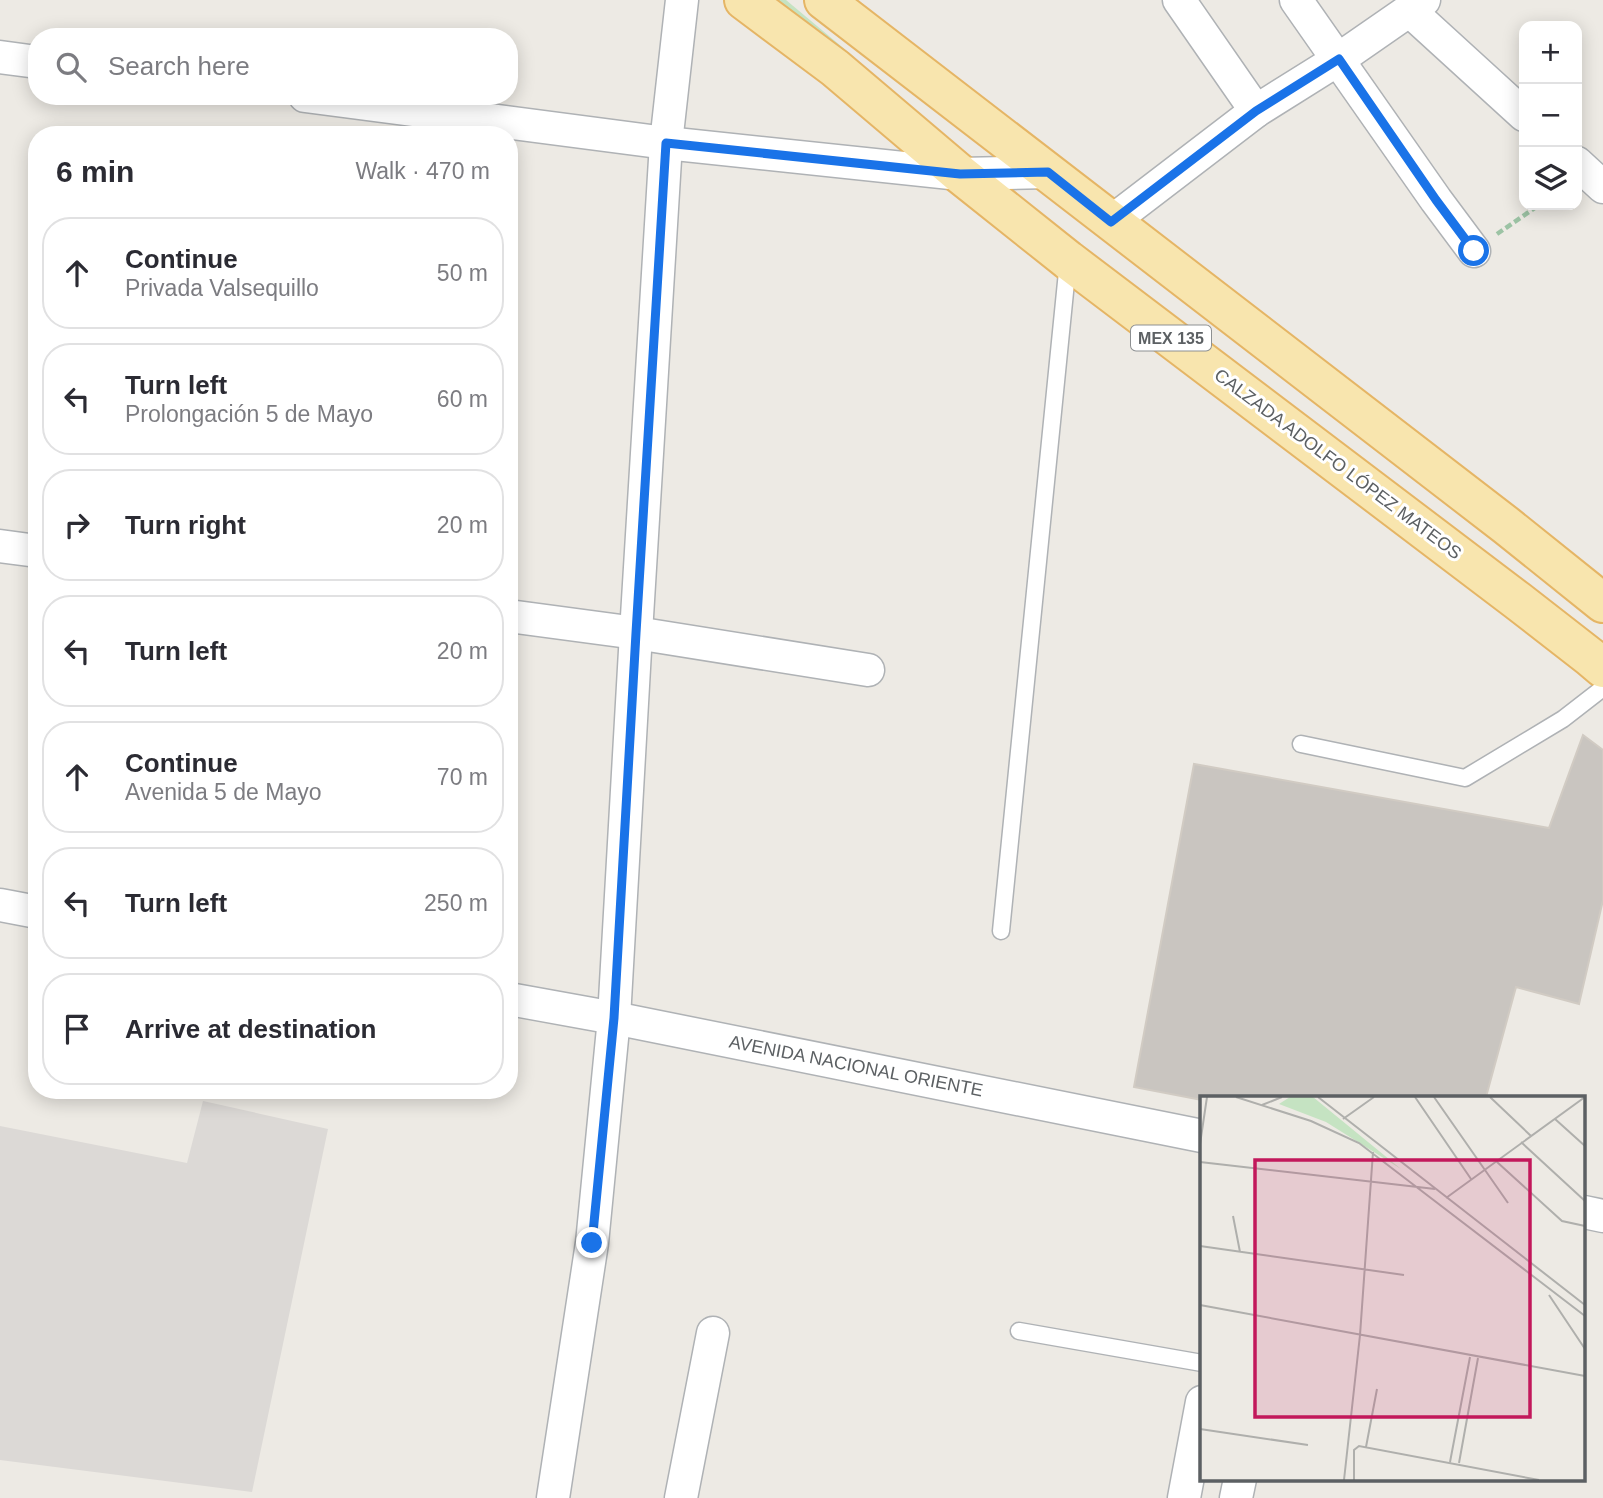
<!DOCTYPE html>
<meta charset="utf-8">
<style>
:root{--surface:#fff;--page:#f7f7f7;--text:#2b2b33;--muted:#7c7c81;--line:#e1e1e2}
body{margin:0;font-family:Arial,sans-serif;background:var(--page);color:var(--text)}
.controls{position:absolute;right:21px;top:21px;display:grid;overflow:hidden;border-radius:14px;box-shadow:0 4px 18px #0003}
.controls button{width:63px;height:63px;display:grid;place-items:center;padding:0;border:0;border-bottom:2px solid var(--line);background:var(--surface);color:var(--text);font:35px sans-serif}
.stop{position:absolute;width:21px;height:21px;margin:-16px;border:5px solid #1a73e8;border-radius:50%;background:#fff}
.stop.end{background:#1a73e8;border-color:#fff;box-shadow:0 2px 7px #0008}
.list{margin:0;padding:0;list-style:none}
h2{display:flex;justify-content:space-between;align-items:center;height:91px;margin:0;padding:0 28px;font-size:30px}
h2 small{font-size:23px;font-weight:400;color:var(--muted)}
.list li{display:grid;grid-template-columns:46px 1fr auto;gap:21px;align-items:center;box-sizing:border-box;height:112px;margin:0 14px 14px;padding:0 14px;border:2px solid var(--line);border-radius:28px}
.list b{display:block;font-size:26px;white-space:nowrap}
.list p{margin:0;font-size:23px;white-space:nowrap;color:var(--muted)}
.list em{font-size:23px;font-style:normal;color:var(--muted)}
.icon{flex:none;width:38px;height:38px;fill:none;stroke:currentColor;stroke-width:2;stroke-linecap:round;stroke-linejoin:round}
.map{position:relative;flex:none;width:1603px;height:1498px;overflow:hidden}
.search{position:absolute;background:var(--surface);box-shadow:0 4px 18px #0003;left:28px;top:28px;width:490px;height:77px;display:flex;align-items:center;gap:18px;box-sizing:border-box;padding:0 24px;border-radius:28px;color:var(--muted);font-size:26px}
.panel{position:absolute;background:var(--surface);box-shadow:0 4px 18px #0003;left:28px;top:126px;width:490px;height:973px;border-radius:28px}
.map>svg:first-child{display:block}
.industrial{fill:#dcd9d6}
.green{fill:#c5e3c2}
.building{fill:#c9c5c0;stroke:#d1cbc3;stroke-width:2}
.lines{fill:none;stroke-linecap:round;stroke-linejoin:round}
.service-casing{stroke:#afb2b5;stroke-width:19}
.minor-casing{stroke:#afb2b5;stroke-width:35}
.primary-casing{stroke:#e5b565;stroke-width:42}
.path{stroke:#9cc3a4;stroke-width:4.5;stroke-dasharray:7 3.5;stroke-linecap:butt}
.service{stroke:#fff;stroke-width:16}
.minor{stroke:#fff;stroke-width:32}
.primary{stroke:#f8e5ae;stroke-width:38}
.route{stroke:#1a73e8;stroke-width:9}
.labels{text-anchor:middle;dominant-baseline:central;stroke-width:6;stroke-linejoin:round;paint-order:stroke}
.shield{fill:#fff;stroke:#8d9092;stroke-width:2}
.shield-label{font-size:16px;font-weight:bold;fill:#5c6063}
.street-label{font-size:18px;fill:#5c6063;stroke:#fff}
.inset-road{fill:none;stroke:#afafac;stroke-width:2}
.view{fill:#c2185b;fill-opacity:0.15;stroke:#c2185b;stroke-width:3.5}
.inset-edge{fill:none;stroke:#5c6063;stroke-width:3.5}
</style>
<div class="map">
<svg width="1603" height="1498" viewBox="0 0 1603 1498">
<rect width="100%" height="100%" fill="#edeae4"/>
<path class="industrial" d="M203 1101 328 1129 252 1492 0 1460V1126L187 1163Z"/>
<path class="green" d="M765 0H786L854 57 847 63Z"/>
<path class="building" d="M1583 735 1603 750V900L1579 1004 1516 987 1486 1097H1202V1100L1134 1087 1194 764 1549 828Z"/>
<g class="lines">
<defs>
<g id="service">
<path d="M1301 744 1465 778 1563 719 1603 688"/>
<path d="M1001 931 1068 262"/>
<path d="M1019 1331 1202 1363"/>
</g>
<g id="minor">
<path d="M1179 0 1256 111"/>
<path d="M1296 0 1436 200 1474 251"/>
<path d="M1410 11 1524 115"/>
<path d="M0 57 37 62"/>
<path d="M305 96 666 143 960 174 1048 172"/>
<path d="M1577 163 1603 187"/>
<path d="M1111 222 1256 111 1339 59 1424 0"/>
<path d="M0 546 37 551"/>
<path d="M509 616 636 633 868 670"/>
<path d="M0 905 37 912"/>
<path d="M509 999 614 1018 1202 1136"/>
<path d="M1584 1212 1603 1216"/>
<path d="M553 1498 592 1243 614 1018 636 633 666 143 682 0"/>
<path d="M681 1498 713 1333"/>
<path d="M1184 1498 1202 1402"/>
<path d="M1236 1498 1240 1479"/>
</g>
<g id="primary">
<path d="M744 0 835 68 960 174 1068 260 1518 601 1590 657 1603 668"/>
<path d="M824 0 1507 526 1603 603"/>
</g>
</defs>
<use href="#service" class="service-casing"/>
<use href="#minor" class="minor-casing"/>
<use href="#primary" class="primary-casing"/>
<path class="path" d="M1497 234 1539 205"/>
<use href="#service" class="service"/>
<use href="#minor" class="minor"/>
<use href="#primary" class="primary"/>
</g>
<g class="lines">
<path class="route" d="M592 1243 614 1018 636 633 666 143 960 174 1048 172 1111 222 1256 111 1339 59 1436 200 1474 251"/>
</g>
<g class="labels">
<rect class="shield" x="1131" y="325.5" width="80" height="25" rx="5"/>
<g class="shield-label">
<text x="1171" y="338">MEX 135</text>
</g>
<g class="street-label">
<text transform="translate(1338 464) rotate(37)">CALZADA ADOLFO LÓPEZ MATEOS</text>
<text transform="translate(856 1066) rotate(11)">AVENIDA NACIONAL ORIENTE</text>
</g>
</g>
<g transform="translate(1200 1096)">
<rect width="385" height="385" fill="#edeae4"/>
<path d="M90 1H113L201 73 126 26 79 8Z" fill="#c5e3c2"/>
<path class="inset-road" d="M36 1 111 25 159 47 385 220M118 1 385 209M215 1 271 83M234 1 308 107M290 1 331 40M62 9 82 1M143 23 174 1M355 23 385 50M321 46 385 105M0 48 7 1M0 66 235 93M297 66 362 125 385 130M246 102 385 1M33 120 40 156M0 150 204 179M349 199 385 253M0 209 385 280M0 333 108 349M166 351 177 293M250 366 270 261M259 367 278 262M144 384 160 239 173 56M154 384V354L159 350 339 384"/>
<path class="view" d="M55 64H330V321H55Z"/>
<rect width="385" height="385" class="inset-edge"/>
</g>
</svg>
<div class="controls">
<button>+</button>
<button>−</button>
<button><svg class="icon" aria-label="layers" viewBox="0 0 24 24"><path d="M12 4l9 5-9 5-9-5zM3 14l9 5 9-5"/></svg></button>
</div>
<div class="stop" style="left:1474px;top:251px"></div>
<div class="stop end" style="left:592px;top:1243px"></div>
<div class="search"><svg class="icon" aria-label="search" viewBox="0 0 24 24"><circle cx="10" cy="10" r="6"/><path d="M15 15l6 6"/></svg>Search here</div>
<section class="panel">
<h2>6 min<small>Walk · 470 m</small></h2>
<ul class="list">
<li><svg class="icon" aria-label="ahead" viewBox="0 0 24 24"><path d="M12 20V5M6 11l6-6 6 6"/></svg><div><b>Continue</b><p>Privada Valsequillo</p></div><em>50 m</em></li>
<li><svg class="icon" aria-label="left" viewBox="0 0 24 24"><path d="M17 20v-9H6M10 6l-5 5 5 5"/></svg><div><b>Turn left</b><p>Prolongación 5 de Mayo</p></div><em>60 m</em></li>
<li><svg class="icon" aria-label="right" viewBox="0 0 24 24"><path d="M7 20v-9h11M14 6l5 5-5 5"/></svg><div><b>Turn right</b></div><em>20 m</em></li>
<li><svg class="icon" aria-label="left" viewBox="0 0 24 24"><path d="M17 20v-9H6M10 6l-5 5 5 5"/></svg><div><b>Turn left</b></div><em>20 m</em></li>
<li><svg class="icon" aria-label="ahead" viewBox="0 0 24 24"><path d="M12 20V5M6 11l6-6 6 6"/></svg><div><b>Continue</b><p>Avenida 5 de Mayo</p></div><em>70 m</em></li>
<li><svg class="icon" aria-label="left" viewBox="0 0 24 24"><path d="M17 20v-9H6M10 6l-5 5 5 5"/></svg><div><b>Turn left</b></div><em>250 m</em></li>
<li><svg class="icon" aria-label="arrive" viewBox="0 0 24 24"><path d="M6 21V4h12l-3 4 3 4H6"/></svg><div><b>Arrive at destination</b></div></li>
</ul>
</section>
</div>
